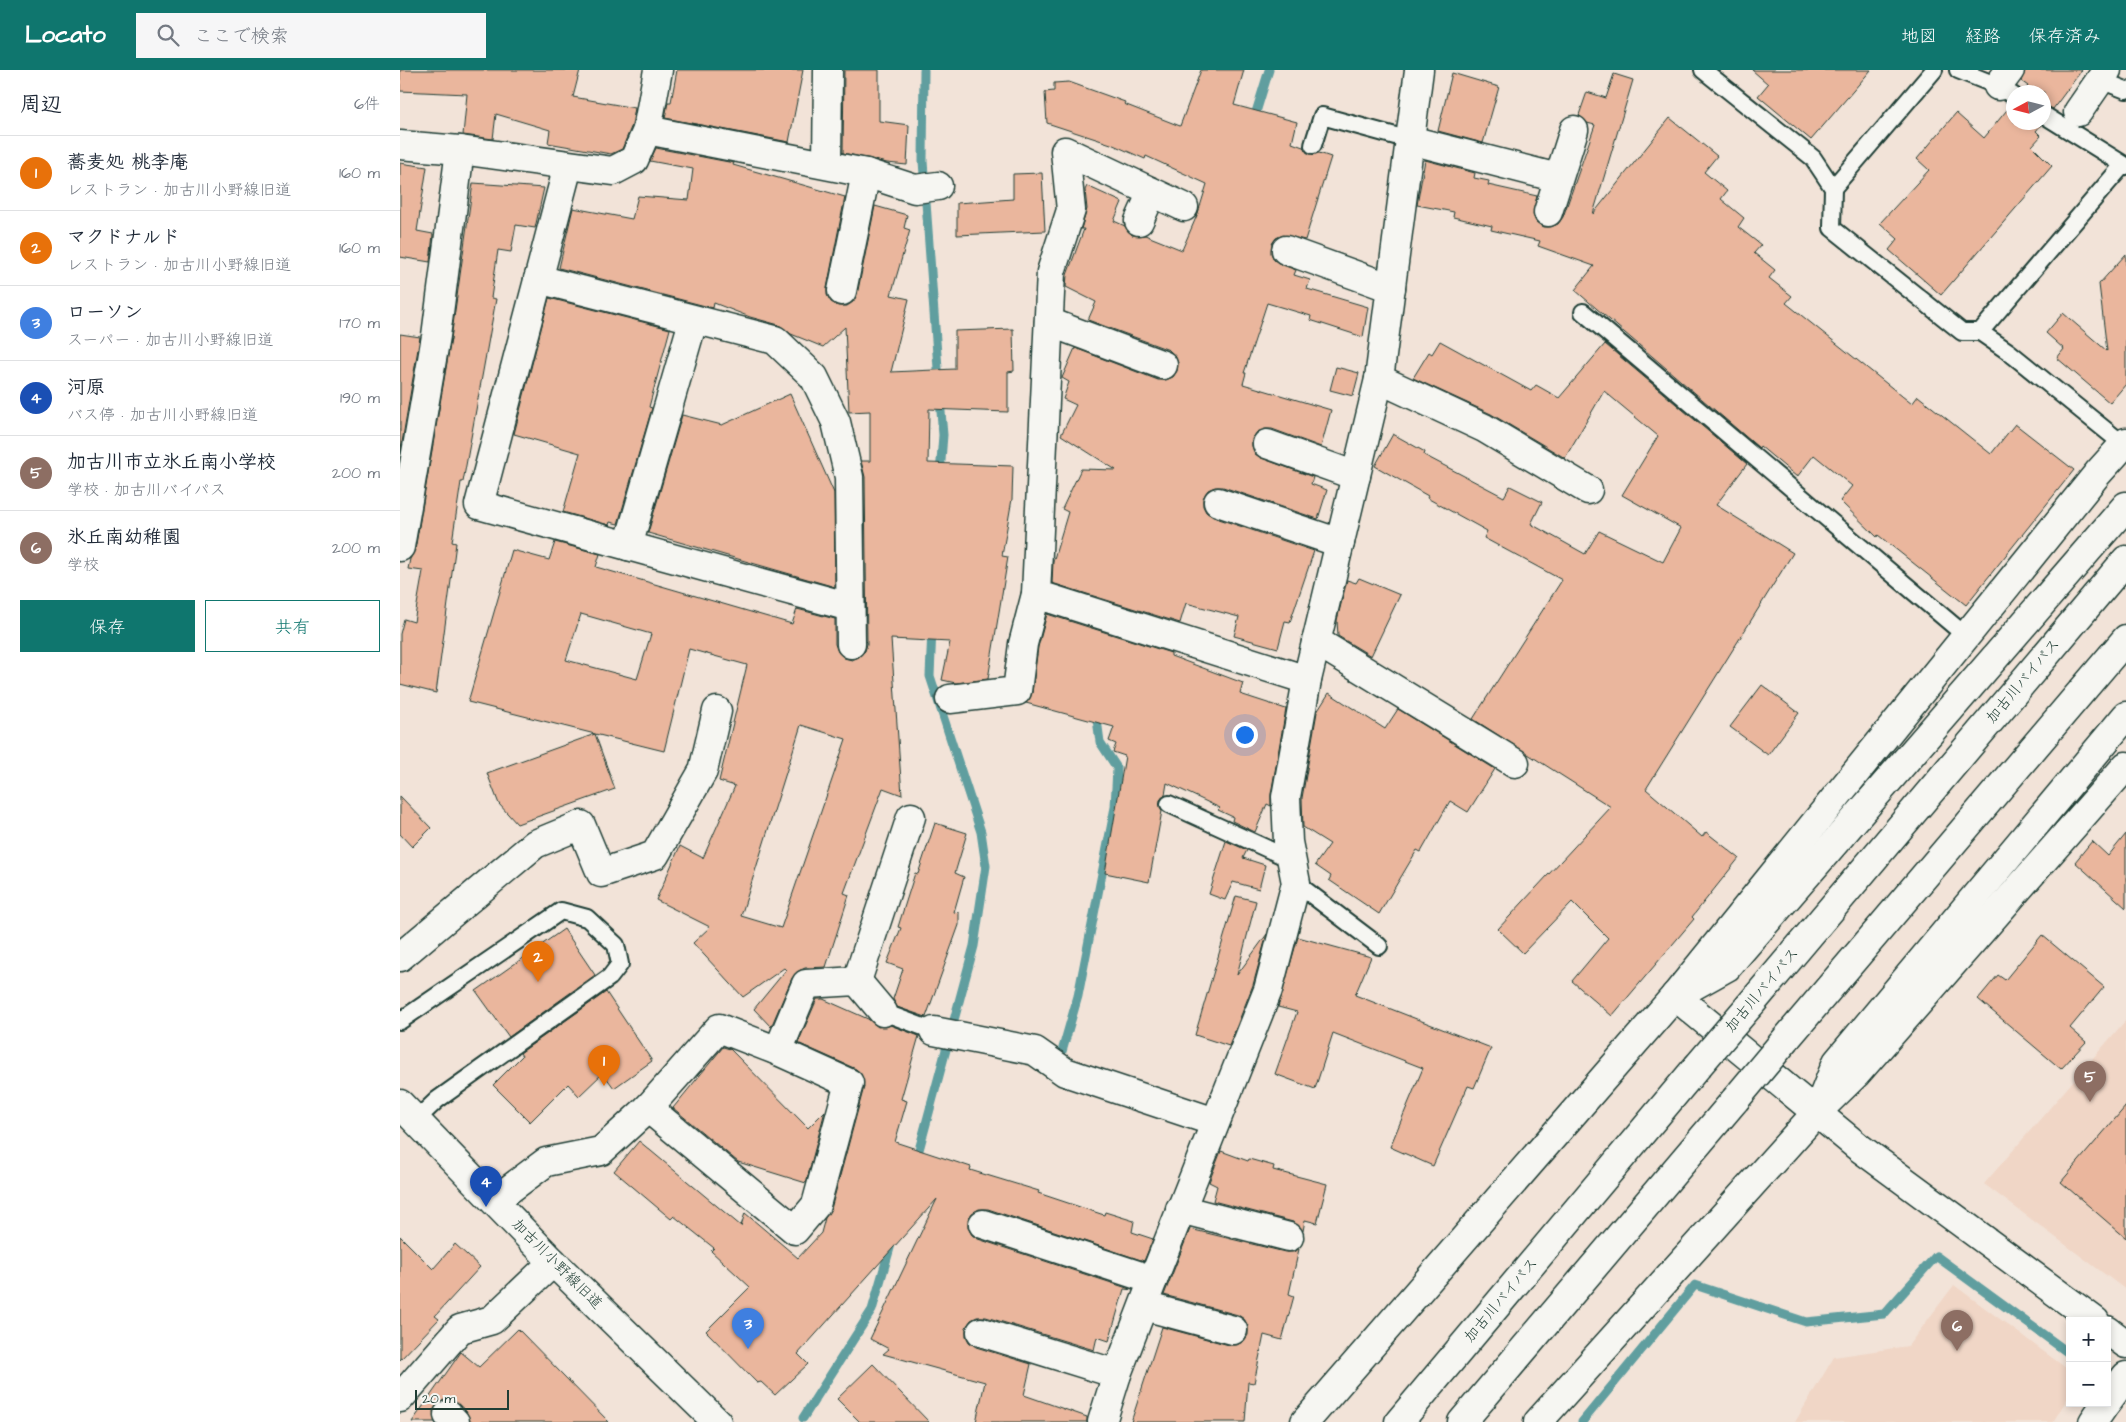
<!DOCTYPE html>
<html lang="ja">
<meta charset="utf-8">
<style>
:root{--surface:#fff;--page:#f6f6f7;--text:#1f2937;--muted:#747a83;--line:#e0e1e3;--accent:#0f766e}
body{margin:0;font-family:"Architects Daughter","Klee One",sans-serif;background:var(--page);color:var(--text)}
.controls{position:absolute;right:15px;bottom:15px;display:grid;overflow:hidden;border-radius:0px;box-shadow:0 2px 8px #0003}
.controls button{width:45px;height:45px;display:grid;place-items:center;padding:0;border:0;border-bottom:1px solid var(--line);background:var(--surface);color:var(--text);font:25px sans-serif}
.compass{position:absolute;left:1606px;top:15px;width:45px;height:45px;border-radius:50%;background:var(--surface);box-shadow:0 2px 8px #0003;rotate:263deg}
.scale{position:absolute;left:15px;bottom:12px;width:94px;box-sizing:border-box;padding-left:5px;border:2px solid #1f3d34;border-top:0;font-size:14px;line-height:18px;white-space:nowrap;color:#1f3d34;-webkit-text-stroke:4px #f6f6f2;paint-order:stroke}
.you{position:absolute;left:844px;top:664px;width:18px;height:18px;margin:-12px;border:4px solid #fff;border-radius:50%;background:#1a73e8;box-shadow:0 0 0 8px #1a73e833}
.badge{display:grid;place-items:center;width:32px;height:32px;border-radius:50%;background:var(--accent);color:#fff;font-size:16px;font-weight:700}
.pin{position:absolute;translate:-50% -41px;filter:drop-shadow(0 1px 2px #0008)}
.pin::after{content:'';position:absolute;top:26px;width:18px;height:15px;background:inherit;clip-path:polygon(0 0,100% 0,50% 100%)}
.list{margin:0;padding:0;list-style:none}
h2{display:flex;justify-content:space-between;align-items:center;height:65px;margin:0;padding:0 20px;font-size:21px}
h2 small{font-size:16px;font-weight:400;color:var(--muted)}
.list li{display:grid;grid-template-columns:32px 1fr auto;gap:15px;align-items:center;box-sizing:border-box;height:75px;padding:0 20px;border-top:1px solid var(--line)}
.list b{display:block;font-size:19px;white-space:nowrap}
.list p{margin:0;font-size:16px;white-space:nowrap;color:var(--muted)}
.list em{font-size:16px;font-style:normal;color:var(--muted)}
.actions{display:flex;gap:10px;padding:15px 20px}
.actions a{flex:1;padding:11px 0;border:1px solid var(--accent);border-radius:0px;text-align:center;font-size:18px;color:var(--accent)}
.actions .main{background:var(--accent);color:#fff}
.icon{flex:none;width:28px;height:28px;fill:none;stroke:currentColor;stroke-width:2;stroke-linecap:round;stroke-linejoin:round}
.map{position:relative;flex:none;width:1726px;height:1352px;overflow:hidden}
header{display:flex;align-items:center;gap:30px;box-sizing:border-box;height:70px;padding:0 25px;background:var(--accent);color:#fff}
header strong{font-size:24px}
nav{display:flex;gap:28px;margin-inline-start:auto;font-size:18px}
.search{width:350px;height:45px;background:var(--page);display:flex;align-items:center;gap:12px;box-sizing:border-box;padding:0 18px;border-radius:0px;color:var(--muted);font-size:19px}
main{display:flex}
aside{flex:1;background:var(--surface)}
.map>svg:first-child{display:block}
.built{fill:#f0d6c6}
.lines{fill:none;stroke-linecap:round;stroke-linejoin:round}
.stream{stroke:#619e9f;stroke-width:9}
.building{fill:#eab69d;stroke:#1f3d34;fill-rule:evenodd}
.service-casing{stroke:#1f3d34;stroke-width:20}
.minor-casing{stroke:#1f3d34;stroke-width:31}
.tertiary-casing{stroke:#1f3d34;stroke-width:31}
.motorway-casing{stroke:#1f3d34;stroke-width:31}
.service{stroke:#f6f6f2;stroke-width:16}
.minor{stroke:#f6f6f2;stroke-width:28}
.tertiary{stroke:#f6f6f2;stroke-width:28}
.motorway{stroke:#f6f6f2;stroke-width:28}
.motorway-bridge-casing{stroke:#1f3d34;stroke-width:31;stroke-linecap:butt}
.motorway-bridge{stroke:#f6f6f2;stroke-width:28}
.labels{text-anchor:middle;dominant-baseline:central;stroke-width:4;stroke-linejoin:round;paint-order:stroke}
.street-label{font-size:15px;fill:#1f3d34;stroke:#f6f6f2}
</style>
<header>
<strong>Locato</strong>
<div class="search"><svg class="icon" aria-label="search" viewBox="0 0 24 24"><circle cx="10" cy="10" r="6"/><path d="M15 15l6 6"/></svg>ここで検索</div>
<nav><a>地図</a><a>経路</a><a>保存済み</a></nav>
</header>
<main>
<aside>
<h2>周辺<small>6件</small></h2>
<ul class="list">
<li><span class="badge" style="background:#e8710a">1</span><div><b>蕎麦処 桃李庵</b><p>レストラン · 加古川小野線旧道</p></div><em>160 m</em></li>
<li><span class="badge" style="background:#e8710a">2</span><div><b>マクドナルド</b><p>レストラン · 加古川小野線旧道</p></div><em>160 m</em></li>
<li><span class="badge" style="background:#3f7fe0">3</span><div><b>ローソン</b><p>スーパー · 加古川小野線旧道</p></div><em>170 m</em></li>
<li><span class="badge" style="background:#1a4fb4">4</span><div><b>河原</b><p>バス停 · 加古川小野線旧道</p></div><em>190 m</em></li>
<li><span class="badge" style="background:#8d6e63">5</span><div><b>加古川市立氷丘南小学校</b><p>学校 · 加古川バイパス</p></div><em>200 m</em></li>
<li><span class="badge" style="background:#8d6e63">6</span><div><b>氷丘南幼稚園</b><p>学校</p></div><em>200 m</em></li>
</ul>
<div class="actions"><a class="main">保存</a><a>共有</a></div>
</aside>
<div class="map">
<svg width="1726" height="1352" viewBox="0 0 1726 1352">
<rect width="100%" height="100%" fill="#f2e3d8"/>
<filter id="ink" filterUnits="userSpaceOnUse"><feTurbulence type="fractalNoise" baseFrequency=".02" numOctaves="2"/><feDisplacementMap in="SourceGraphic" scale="10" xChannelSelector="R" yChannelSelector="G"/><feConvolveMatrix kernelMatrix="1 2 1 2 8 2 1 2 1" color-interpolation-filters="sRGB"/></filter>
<g filter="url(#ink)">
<g class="built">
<path d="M1726 950V1220L1584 1114Z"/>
<path d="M1554 1215 1670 1301V1324L1653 1352H1395L1434 1287 1508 1276Z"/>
</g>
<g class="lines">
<g class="stream">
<path d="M524 0 523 91 539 312"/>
<path d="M853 52 869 0"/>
<path d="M540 330 543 365 540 404"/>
<path d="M661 985 678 926 715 737 717 698 700 672 696 642"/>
<path d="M516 1091 574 876 586 796 581 762 530 606 532 559"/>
<path d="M403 1348 472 1240 492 1171"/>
<path d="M1182 1352 1295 1215 1406 1252 1484 1244 1536 1186 1670 1284"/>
</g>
</g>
<g class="building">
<path d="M0 0H180L173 27 235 38 232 55 222 79 211 84 148 73 150 60 96 44 93 69 63 65 67 24 0 21Z"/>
<path d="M277 0H403L389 72 265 48 268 32H271Z"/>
<path d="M444 0H479V51L509 55 507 95 487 93 443 83Z"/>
<path d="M801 0H844L834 35 897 52 892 73 903 77 910 84 919 83 931 87 905 170 883 165 876 168 872 174 871 183 874 190 880 194 896 200 894 205 910 210 907 219 968 237 963 267 910 250 911 246 867 233 844 303H846L843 314 931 340 921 377 872 359H865L857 362 852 369V376L855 384 861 388 913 407 911 414 927 420 918 449 823 417H815L808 420 803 428V436L806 442 813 447 914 481 890 552 885 551 878 578 834 566 839 547 786 533 780 553 652 513 653 492 668 442 662 439 681 399 716 400 661 365 676 335 663 329 669 312 662 308 675 278 758 310H766L773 307 777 301 778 293 775 286 769 280 688 250 696 232 666 217 667 205 684 159H681L687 139 685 120 687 116 722 132 714 151 725 156 732 165H745L782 180 798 143 807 114 746 86 745 89 711 74 647 53 645 22 654 21V13L669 12 725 32 724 34 780 56Z"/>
<path d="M1352 0H1471L1411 70 1358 26 1368 14Z"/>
<path d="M1625 0H1682L1653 39 1644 35V22H1623L1628 16 1621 11Z"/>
<path d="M1052 3 1099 17 1083 73 1038 61Z"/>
<path d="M1214 4 1233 10 1193 144 1270 48 1317 86 1304 102 1327 121 1321 129 1344 148 1338 157 1361 175 1354 183 1375 200 1369 208 1392 226 1386 233 1512 334 1518 326 1591 384 1615 354 1674 400 1566 535 1478 465 1477 467 1440 431 1452 416 1414 385 1397 407 1360 376 1359 378 1175 220 1194 196 1138 176 1140 171 1091 160 1092 156 1053 147 1054 142 1017 135 1025 90 1075 103 1074 108 1089 111 1088 115 1137 126 1133 145 1136 152 1144 157H1151L1158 154 1163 147 1195 55 1187 53 1179 45 1187 22 1206 28Z"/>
<path d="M1611 35 1614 36V52H1638L1641 55 1636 61 1641 66 1632 76 1652 96 1541 225 1489 180 1498 169 1480 153 1529 100 1517 89 1556 43 1584 68Z"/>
<path d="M256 78 334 93 333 95 445 127 427 218V225L431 232 438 236H447L453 232 457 225 475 136 507 145 504 158 510 160 491 225 509 229 491 302 555 299V261L613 259 614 301 608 302V342L529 339 528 393 613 396 612 429 602 486 608 487 588 609 556 613 542 610 550 572 491 569 502 725 483 718 444 823 449 825 426 897 405 898 397 902 392 908 371 957 354 939 386 900 384 898 343 927 293 873 310 857 256 830 280 776 303 788 335 716 319 711 347 595 289 579 264 681 195 664 215 719 117 754 99 734 87 703 195 664 68 632 112 480 149 490 155 472 200 484 196 497 392 554 397 539 435 549V574L438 582 444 588 452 590 459 587 465 581 467 574 465 407 461 391H470V341L449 342 445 257 423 277 391 264 379 255 350 247 314 233 313 238 159 198 173 138 232 149 238 126 289 130 293 99 250 91ZM181 544 251 564 237 609 166 590ZM401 655 446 669 381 858 341 846Z"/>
<path d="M0 93 27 97 17 161 33 164 30 192 0 187Z"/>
<path d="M642 103 645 161 557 165V133L613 129V104Z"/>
<path d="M73 113 144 118 135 158 116 155 111 182 98 180 91 228 96 229 63 412H61L52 472 56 473 36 623 0 614V564L4 549 14 552 23 501 8 499 10 489 15 480 51 269Z"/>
<path d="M1726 184V314L1710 333 1657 288 1664 279 1646 263 1663 243 1707 281 1699 214Z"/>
<path d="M149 228 270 259 249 337 252 338 218 454 210 452 209 455 163 442 180 383 114 364Z"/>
<path d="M0 264 20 267 0 384Z"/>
<path d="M1040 271 1131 321 1136 315 1159 328 1205 274 1347 394 1316 435 1393 483 1246 719 1302 767 1306 762 1339 788 1292 847 1294 849 1212 946 1172 911 1208 868 1172 832 1123 883 1098 859 1211 737 1073 649 1162 510 1084 468 1087 461 1027 428 1028 426 975 396 993 364 1025 382 1024 385 1104 427 1110 416 1142 432 1131 454 1185 484 1199 461 1263 492 1281 458 1222 425 1258 366 1204 321 1165 388 1091 344 1013 308 1029 282 1032 284Z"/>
<path d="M936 297 959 303 953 326 930 320Z"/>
<path d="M390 324 434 423 435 517 248 463 282 345 322 355Z"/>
<path d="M959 508 1000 525 971 586 938 566 937 550 947 510 956 513Z"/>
<path d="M647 544 771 583V586L843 613 840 624 886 639 871 724V736L867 734 855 762 832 751 833 747 818 740 820 738 767 713 765 725 760 730 762 741 749 812 705 803 725 686 713 682 716 674 709 671 714 657 626 633 632 623 638 577Z"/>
<path d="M1362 615 1399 643 1368 685 1330 657Z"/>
<path d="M929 623 985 659 998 639 1095 699 1068 742 1050 731 1021 782 1017 780 979 844 929 810 931 806 915 795 930 774 903 757 902 728 917 642Z"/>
<path d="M0 726 31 758 12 777 0 764Z"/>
<path d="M535 753 567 763 555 803 564 807 554 842 559 843V855L526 947 497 937 493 929 503 899 487 893 501 858 498 857 515 803 518 804Z"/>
<path d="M1726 764V838L1675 792 1692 771 1708 786Z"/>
<path d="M826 771 847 780 843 788 865 795 859 819 833 812 825 830 809 824Z"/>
<path d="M836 826 856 831 837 905 867 864 853 915 829 976 795 965Z"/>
<path d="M164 859 195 905 109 967 76 921Z"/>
<path d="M1642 865 1704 917 1670 958 1686 972 1661 999 1578 929 1598 905 1605 910Z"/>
<path d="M898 867 971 887 955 925 1091 978 1074 1018 1068 1016 1033 1096 990 1077 1023 998 933 963 915 1019 875 1004 897 942 878 937Z"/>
<path d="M206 922 252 991 214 1018 203 1003 179 1026 168 1014 130 1052 93 1015 122 986 120 983Z"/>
<path d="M417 929H423L468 949 478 957 490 955 519 966 501 1029 507 1031 495 1072 571 1097 570 1100 639 1121 638 1123 704 1145 705 1142 734 1151 732 1162 753 1169 744 1191 588 1139H579L572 1143 568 1149V1158L572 1165 578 1169 733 1220 724 1219 709 1271 697 1267 694 1280 586 1247H577L571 1250 566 1257V1266L569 1272 576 1277 631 1294 624 1325 687 1347V1352H576L585 1312 483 1284 489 1279 470 1269 537 1129 398 1284 408 1294 375 1325 361 1312 357 1313 306 1261 350 1217 311 1181 314 1178 274 1146 271 1149 214 1101 239 1071 341 1156 345 1143 398 1188 421 1163 425 1148 431 1139 464 1017 461 1004 456 999 398 973Z"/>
<path d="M323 977 330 979 408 1058 425 1041 406 1113 338 1092 273 1038Z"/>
<path d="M1726 1036V1168L1661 1112Z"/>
<path d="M821 1081 848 1091 849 1089 874 1096 873 1100 927 1114 917 1153 905 1150 903 1161 893 1152 813 1131 817 1116 809 1112Z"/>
<path d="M790 1159 885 1182H893L899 1179 889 1224 894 1226 882 1270 864 1265 854 1313 848 1312 845 1352H731L762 1257 829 1275H837L844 1271 848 1265V1256L844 1249 838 1245 764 1225Z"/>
<path d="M0 1166 33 1199 55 1174 80 1197 35 1246 39 1249 0 1290Z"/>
<path d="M118 1259 209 1352H70L66 1341 52 1330H44L37 1334 33 1341 35 1352H12L61 1282 79 1297Z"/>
<path d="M473 1294 529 1352H460L437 1329Z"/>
</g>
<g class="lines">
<defs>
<g id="service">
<path d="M1303 0 1413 88 1433 118 1432 158 1562 262H1580"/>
<path d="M1558 0 1598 16 1614 26"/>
<path d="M1700 10 1726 20"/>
<path d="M1644 45 1726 96"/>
<path d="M913 75 922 46 1010 70"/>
<path d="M1723 95 1580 262 1609 282 1724 375"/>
<path d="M1433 118 1534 0"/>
<path d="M1183 242 1566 566"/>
<path d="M769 734 892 790"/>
<path d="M896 813 979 876"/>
<path d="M483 942 534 961"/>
<path d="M0 951 161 841 187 848 216 875 220 894 210 907 37 1030 16 1050"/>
</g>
<g id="minor">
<path d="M1598 16 1610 0"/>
<path d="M1678 42 1707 0"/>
<path d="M247 60 466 103 515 119 538 116"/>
<path d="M1010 70 1158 108"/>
<path d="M0 75 60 80 213 101 234 90 247 60 258 0"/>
<path d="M427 94 428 0"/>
<path d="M168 96 79 435 450 537"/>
<path d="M1148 142 1174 60"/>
<path d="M739 151 752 122"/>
<path d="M886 180 991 218"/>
<path d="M138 209 375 270 414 307 436 352 449 407 451 574"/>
<path d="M442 221 466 103"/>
<path d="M649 252 763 295"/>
<path d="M979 309 1084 358 1188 420"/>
<path d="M867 374 956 406"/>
<path d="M818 432 940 473"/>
<path d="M228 476 293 251"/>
<path d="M0 477 36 266 60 80"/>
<path d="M636 524 907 610"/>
<path d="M916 571 1115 693"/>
<path d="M550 629 617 621 623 574 636 524 651 202 671 140 665 81 784 137"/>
<path d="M0 887 135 774 181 755 201 803 255 785 303 701 317 641"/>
<path d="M457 911 511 747"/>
<path d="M1275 926 1698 403 1726 372"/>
<path d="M534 961 635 981 665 1002 815 1052"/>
<path d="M248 1038 395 1160 416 1135 449 1013 378 981"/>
<path d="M1417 1042 1456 1004 1726 696"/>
<path d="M95 1130 146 1092 201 1081 248 1038 319 958 378 981 406 914 457 911 483 942"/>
<path d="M780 1139 889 1167"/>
<path d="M583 1154 753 1210"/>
<path d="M744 1236 833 1260"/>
<path d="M581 1262 717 1304"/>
<path d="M0 1328 60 1259 92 1250 153 1192"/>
<path d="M1707 1332 1726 1306"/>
<path d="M48 1345 55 1352"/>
<path d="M702 1352 717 1304 753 1210 868 920 896 813 888 772 886 727 907 610 979 309 1019 0"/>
<path d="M1693 1352 1706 1333"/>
</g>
<g id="tertiary">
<path d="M0 1034 153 1192 317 1352"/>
<path d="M1707 1260 1726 1274"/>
<path d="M905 1352 1275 926 1457 1076 1695 1251"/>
<path d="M1138 1352 1417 1042"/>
</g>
<g id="motorway">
<path d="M1275 926 1327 897 1726 436"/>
<path d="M1350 935 1726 490"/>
<path d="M1386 969 1726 569"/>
<path d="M1417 1042 1437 992 1726 646"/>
<path d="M999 1352 1297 997"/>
<path d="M1062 1352 1335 1030"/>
</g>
</defs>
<use href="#service" class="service-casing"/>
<use href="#minor" class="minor-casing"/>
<use href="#tertiary" class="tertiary-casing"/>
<use href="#motorway" class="motorway-casing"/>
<use href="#service" class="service"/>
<use href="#minor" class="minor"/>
<use href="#tertiary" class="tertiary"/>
<use href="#motorway" class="motorway"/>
<defs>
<g id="motorway-bridge">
<path d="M1297 997 1350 935"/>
<path d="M1335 1030 1386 969"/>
</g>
</defs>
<use href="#motorway-bridge" class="motorway-bridge-casing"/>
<use href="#motorway-bridge" class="motorway-bridge"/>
</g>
</g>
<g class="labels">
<g class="street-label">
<text transform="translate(1623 611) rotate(-50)">加古川バイパス</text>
<text transform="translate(1362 920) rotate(-50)">加古川バイパス</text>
<text transform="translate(157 1194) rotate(45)">加古川小野線旧道</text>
<text transform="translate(1101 1230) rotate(-50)">加古川バイパス</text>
</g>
</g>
</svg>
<div class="controls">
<button>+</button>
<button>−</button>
</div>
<svg class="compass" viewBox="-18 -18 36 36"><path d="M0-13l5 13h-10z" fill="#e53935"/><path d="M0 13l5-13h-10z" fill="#747a83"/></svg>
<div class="scale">20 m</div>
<div class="you"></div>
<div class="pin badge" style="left:204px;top:1016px;background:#e8710a">1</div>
<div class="pin badge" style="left:138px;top:912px;background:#e8710a">2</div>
<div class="pin badge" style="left:348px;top:1279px;background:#3f7fe0">3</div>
<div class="pin badge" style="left:86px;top:1137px;background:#1a4fb4">4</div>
<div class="pin badge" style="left:1690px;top:1032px;background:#8d6e63">5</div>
<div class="pin badge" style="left:1557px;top:1281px;background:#8d6e63">6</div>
</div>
</main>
